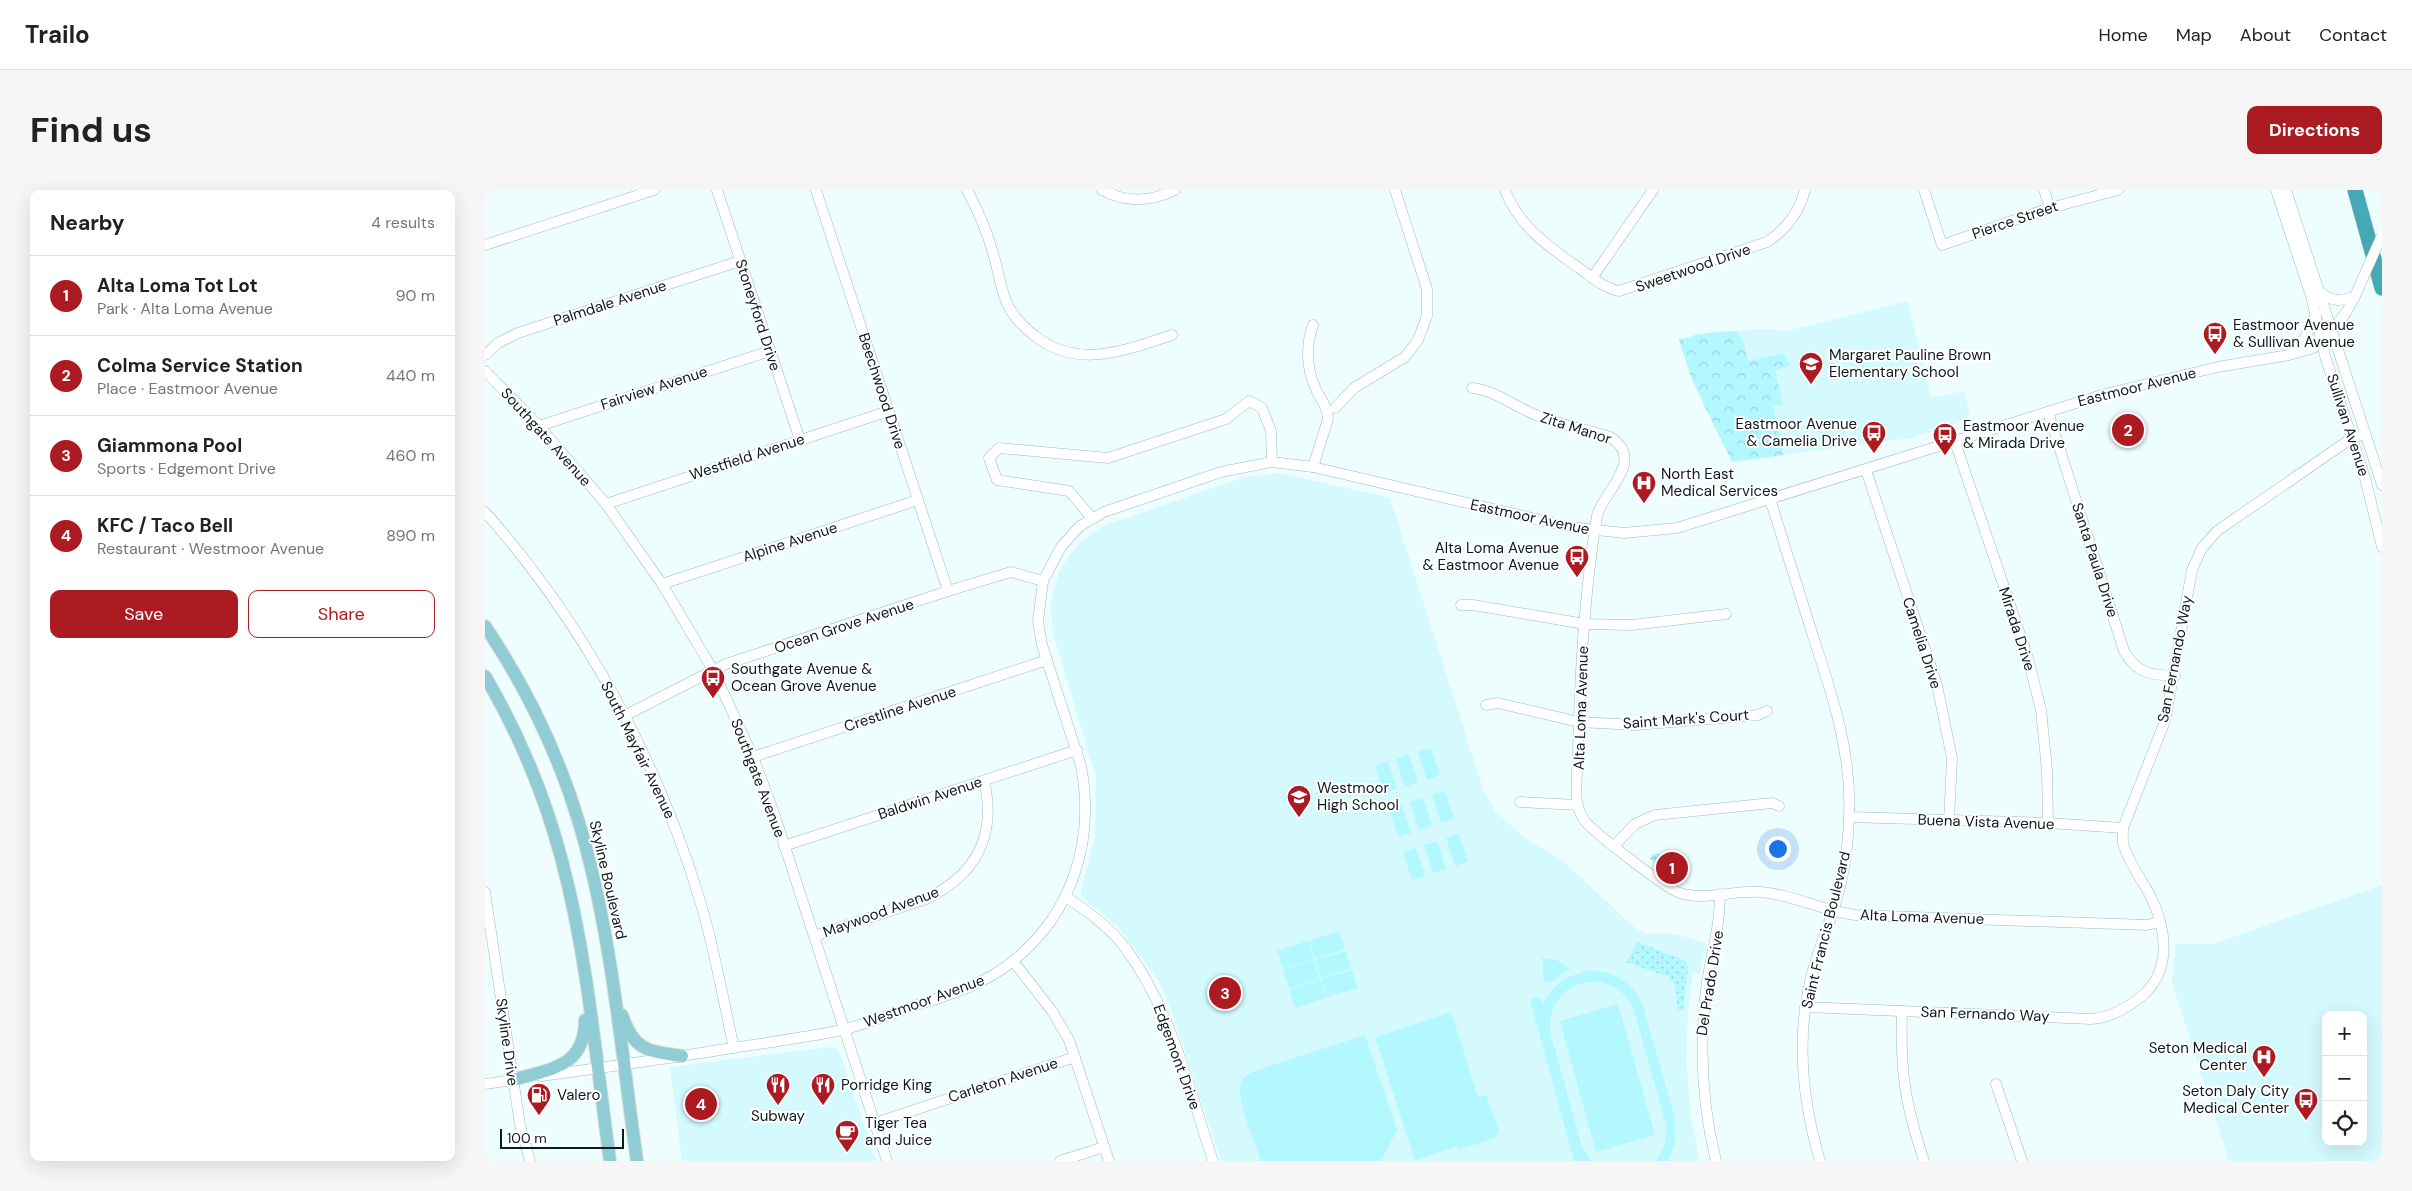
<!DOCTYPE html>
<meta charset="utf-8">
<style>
:root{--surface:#fff;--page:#f6f6f6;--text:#222;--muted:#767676;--line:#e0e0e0;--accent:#ad1b22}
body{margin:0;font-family:"DM Sans",sans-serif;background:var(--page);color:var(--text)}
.controls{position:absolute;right:15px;bottom:15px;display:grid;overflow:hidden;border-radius:10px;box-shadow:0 5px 20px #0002}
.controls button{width:45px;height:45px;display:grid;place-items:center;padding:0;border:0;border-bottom:1px solid var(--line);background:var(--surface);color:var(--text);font:25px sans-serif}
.scale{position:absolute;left:15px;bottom:12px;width:124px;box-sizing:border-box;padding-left:5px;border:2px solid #0c1a1c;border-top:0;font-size:14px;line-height:18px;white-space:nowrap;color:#0c1a1c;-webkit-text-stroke:4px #fff;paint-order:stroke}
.you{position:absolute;left:1292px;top:658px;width:18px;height:18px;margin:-12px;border:4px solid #fff;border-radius:50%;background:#1a73e8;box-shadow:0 0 0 8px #1a73e833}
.badge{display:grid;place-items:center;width:32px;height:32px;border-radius:50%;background:var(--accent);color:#fff;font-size:16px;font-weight:700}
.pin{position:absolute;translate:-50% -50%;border:2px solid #fff;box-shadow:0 1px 5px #0006}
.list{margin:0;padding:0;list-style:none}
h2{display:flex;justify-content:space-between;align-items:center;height:65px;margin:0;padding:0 20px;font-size:21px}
h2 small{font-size:16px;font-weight:400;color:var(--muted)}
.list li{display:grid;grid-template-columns:32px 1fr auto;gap:15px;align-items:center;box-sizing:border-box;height:80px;padding:0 20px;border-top:1px solid var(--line)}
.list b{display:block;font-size:19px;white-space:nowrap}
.list p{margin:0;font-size:16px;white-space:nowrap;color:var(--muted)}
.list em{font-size:16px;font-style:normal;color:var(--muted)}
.actions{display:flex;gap:10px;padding:15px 20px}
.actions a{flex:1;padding:11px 0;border:1px solid var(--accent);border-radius:10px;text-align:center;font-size:18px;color:var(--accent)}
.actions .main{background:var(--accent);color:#fff}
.icon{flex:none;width:28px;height:28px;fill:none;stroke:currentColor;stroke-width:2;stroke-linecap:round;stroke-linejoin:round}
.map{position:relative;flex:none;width:1897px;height:971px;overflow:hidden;border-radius:10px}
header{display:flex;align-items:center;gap:30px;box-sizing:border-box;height:70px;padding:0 25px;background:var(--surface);border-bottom:1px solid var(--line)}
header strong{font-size:24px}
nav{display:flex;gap:28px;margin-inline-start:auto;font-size:18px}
.intro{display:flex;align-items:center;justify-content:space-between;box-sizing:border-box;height:120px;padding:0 30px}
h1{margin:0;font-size:35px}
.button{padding:12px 22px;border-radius:10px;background:var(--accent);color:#fff;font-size:18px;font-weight:700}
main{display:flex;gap:30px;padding:0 30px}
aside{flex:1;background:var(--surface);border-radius:10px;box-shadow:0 5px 20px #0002}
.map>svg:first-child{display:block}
.built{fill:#d4fafe;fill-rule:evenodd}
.grass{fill:url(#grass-dots)}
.forest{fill:url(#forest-crowns)}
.pitch{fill:#b3f7ff}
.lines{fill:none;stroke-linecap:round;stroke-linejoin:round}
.minor-casing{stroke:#99bdc1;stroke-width:11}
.major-casing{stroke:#d8dadb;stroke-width:14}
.highway-casing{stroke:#d8dadb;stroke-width:16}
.minor{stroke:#fff;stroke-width:10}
.major{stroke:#8fccd3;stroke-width:12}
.highway{stroke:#45aab5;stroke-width:15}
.minor-bridge-casing{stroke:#99bdc1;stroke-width:11;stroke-linecap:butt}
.minor-bridge{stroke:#fff;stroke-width:10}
.labels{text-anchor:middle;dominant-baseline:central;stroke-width:4;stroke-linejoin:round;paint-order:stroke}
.street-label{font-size:15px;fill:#0c1a1c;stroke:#fff}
.poi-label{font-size:15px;fill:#0c1a1c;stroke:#fff;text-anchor:start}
</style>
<header>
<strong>Trailo</strong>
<nav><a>Home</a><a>Map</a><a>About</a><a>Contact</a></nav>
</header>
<div class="intro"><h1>Find us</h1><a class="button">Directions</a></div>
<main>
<aside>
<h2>Nearby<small>4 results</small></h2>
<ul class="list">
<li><span class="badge">1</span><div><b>Alta Loma Tot Lot</b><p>Park · Alta Loma Avenue</p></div><em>90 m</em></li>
<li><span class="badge">2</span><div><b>Colma Service Station</b><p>Place · Eastmoor Avenue</p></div><em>440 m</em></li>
<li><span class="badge">3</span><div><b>Giammona Pool</b><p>Sports · Edgemont Drive</p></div><em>460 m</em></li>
<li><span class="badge">4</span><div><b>KFC / Taco Bell</b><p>Restaurant · Westmoor Avenue</p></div><em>890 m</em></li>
</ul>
<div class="actions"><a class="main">Save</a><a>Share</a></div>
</aside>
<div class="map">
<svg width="1897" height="971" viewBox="0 0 1897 971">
<defs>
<pattern id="grass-dots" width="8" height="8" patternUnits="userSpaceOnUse" patternTransform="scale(1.25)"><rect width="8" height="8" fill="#b3f7ff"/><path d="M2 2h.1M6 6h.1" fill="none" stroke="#99d3da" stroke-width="1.8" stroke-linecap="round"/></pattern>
<pattern id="forest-crowns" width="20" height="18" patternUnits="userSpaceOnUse" patternTransform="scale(1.25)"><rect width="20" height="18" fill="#b3f7ff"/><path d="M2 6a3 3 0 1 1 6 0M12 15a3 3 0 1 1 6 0" fill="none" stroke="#99d3da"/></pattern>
</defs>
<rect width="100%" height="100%" fill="#eefdfe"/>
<g class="built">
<path d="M1423 111 1446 208 1479 201 1485 224 1473 233 1425 248 1247 272 1207 190 1194 150 1227 142 1280 139 1302 141Z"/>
<path d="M795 283 905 308 999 602 1010 621 1041 649 1077 670 1151 739 1159 743 1190 744 1221 753 1215 782 1208 785 1203 821 1201 867 1206 927 1215 971H736L686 820 674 791 633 737 598 708 596 703 610 646 611 587 567 440 566 409 574 382 585 364 600 348 618 336 760 287Z"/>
<path d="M1897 695V971H1744L1687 793 1691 754H1728ZM1841 825H1878V952H1841Z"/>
<path d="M346 857 352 858 354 861 391 971H197L185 877Z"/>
</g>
<path class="grass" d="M1153 752 1201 771 1203 778 1198 820H1193L1190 796 1184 787 1141 772Z"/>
<g class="forest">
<path d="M1252 141 1259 154 1263 171 1299 164 1305 176 1290 180 1298 214 1288 216 1299 265 1247 272 1207 190 1194 150 1214 144Z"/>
<path d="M1198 663 1200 687 1195 691 1165 669 1168 664Z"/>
</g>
<g class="pitch">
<path d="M946 558 955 585 942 590 933 562Z"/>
<path d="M924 564 933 592 920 597 911 569Z"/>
<path d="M903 571 912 599 899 604 890 576Z"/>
<path d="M960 601 969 629 956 633 947 605Z"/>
<path d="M938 608 947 636 934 640 925 612Z"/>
<path d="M917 615 926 643 913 647 904 619Z"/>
<path d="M974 644 983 672 970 676 961 648Z"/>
<path d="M952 651 961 679 948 683 939 655Z"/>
<path d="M931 658 940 686 927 690 918 662Z"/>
<path d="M854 741 860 759 830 769 824 751Z"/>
<path d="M823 751 829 770 798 779 792 761Z"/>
<path d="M861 761 866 779 836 788 830 770Z"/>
<path d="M1057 768 1072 770 1084 779 1065 793 1059 791Z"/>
<path d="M829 771 835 789 804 799 798 780Z"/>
<path d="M867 780 873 798 842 807 836 789Z"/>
<path d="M1102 781C1127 780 1146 791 1157 813L1190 928V953L1183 971H1171L1179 958 1182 938 1148 817C1123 770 1056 794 1066 845L1096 954 1106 971H1089L1045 809 1055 807 1058 815C1066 796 1083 785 1102 781Z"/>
<path d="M835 790 841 808 810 818 804 800Z"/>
<path d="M1133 814 1170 945 1111 962 1075 831Z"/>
<path d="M966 822 993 907 1001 905 1014 941 1010 948 974 959 973 956 930 970 890 847Z"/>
<path d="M880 845 912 940 896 971H776C771 955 750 907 756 893 757 888 762 885 767 882Z"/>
</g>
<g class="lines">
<defs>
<g id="minor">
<path d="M232 0 315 250"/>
<path d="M331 0 463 401"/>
<path d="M482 0C493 20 502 41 508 63 513 79 515 96 521 111 527 125 538 137 550 146 593 180 641 160 687 145"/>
<path d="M617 0C642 13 665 12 690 0"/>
<path d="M1020 0C1034 37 1063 56 1094 78 1107 87 1118 98 1134 101L1282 52C1302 39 1314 23 1320 0"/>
<path d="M1439 0 1457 55 1565 18 1633 0"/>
<path d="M1559 0 1565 18"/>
<path d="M1791 0 1826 106 1840 166 1880 288 1897 357"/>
<path d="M1801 0 1897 295"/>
<path d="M0 55 169 0"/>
<path d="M1107 88 1168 0"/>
<path d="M1834 101C1846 112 1855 112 1870 106"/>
<path d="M828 135C821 154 821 177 830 197 834 208 843 216 843 229L828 277"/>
<path d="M1804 164 1820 148 1831 124"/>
<path d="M0 165 13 153 33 143 255 71"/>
<path d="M0 181 54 236 121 314 177 394 228 480 268 567 290 626 402 971"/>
<path d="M987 198C1010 200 1030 217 1051 225 1075 235 1101 239 1125 247 1162 270 1118 301 1112 326 1099 404 1095 484 1093 564 1093 577 1089 604 1093 616 1094 620 1097 627 1099 630 1108 642 1183 700 1195 703 1221 711 1249 700 1275 702 1307 704 1337 721 1370 725L1662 735 1674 732"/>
<path d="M850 218 869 198 920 167 933 150 942 126V99L910 0"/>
<path d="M1563 222 1639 461C1652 484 1666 485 1690 486"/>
<path d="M54 236 285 161"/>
<path d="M1470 252 1542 465 1556 520 1562 580 1563 633"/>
<path d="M1381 280 1452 495 1467 568 1464 631"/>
<path d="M1285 309C1299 354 1313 398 1327 443 1347 504 1367 562 1364 627 1363 660 1358 693 1347 724 1340 746 1330 768 1325 792 1311 852 1318 913 1335 971"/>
<path d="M121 314 404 221"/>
<path d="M0 322C100 435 173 570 216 714 230 761 238 810 249 858"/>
<path d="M607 328 584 301 512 290 504 268 514 258 623 268 741 229 764 211 777 218 786 241 787 272"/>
<path d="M177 394 433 310"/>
<path d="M976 415H988L1100 434 1147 435 1241 424"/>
<path d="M1001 515 1013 513 1094 532 1151 535 1273 525 1282 521"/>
<path d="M139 526 241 474 463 401 526 382 558 391"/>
<path d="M268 567 562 470"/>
<path d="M1035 612 1092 615"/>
<path d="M1364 627 1563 633 1638 638"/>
<path d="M299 656 592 560"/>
<path d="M1129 656 1150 634 1170 625 1287 613 1294 616"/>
<path d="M0 702 35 935 45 971"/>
<path d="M581 707C602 721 626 738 641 759 687 821 704 899 728 971"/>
<path d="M329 746 441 709C491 685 512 645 499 591"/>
<path d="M528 771 567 821 584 850 624 971"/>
<path d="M1320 817 1606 829C1625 828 1641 819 1657 806 1688 780 1681 737 1665 705 1656 689 1645 674 1639 657 1637 652 1638 644 1638 638L1680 531 1707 380 1717 358 1732 341 1867 248 1880 244"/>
<path d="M1417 821C1415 882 1420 913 1439 971"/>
<path d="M56 886C122 877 188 868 253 857 288 852 323 847 357 840 382 834 406 824 429 816 464 805 499 795 528 771 588 723 610 650 596 576L557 455 553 431 558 391 576 357 595 336 619 322 736 282 787 272 828 277 1085 337 1139 343 1192 338 1620 204 1733 177 1804 165 1828 158 1847 142 1862 121 1870 106"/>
<path d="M0 894 34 889"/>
<path d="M1511 894 1537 971"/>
<path d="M390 933 590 867"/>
<path d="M575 971 619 957"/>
<path d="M1231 971C1216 911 1214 853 1222 792 1227 761 1235 736 1235 704"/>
</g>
<g id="major">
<path d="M0 436C41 497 74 565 95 636 127 745 136 860 152 971"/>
<path d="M0 486C34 544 60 606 77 671 103 769 111 871 125 971"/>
<path d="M137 825C149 861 163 861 197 866"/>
<path d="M28 890C64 879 100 878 100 830"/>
</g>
<path id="highway" d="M1870 0 1897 98"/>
</defs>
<use href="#minor" class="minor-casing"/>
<use href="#major" class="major-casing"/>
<use href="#highway" class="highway-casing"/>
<use href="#minor" class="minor"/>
<use href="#major" class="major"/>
<use href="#highway" class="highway"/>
<defs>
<path id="minor-bridge" d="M1870 106 1897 45"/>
</defs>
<use href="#minor-bridge" class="minor-bridge-casing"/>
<use href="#minor-bridge" class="minor-bridge"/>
</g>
<defs>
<symbol id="bus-pin" viewBox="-11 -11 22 30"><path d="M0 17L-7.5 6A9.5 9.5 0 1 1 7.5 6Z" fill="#ad1b22" stroke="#fff"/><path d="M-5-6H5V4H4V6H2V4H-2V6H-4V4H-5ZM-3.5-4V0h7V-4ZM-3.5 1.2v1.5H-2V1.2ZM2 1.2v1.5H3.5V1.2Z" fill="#fff"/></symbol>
<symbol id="school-pin" viewBox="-11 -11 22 30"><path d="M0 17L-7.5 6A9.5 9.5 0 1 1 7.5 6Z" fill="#ad1b22" stroke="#fff"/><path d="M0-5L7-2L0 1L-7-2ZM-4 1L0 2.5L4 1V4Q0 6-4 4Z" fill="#fff"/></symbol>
<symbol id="hospital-pin" viewBox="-11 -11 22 30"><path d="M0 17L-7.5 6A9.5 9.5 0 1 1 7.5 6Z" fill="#ad1b22" stroke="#fff"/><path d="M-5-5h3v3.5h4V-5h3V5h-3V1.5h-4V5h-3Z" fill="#fff"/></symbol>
<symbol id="restaurant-pin" viewBox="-11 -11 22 30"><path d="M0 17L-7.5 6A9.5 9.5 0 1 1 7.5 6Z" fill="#ad1b22" stroke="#fff"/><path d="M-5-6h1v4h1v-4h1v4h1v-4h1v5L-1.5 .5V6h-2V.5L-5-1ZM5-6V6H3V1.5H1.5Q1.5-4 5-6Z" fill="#fff"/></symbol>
<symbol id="fuel-pin" viewBox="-11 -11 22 30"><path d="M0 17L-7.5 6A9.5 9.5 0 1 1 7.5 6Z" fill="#ad1b22" stroke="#fff"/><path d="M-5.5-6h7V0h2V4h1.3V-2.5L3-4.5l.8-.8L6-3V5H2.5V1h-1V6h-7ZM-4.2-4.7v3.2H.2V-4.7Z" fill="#fff"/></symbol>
<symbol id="cafe-pin" viewBox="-11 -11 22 30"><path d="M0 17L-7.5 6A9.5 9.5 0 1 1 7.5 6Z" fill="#ad1b22" stroke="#fff"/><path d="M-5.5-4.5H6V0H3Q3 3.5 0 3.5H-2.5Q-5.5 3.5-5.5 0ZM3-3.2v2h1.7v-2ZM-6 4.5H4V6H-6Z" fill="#fff"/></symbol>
</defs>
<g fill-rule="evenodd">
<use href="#bus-pin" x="1716" y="130" width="28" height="38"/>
<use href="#school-pin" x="1312" y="160" width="28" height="38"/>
<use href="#bus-pin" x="1375" y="229" width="28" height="38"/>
<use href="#bus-pin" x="1446" y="231" width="28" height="38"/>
<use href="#hospital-pin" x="1145" y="279" width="28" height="38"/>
<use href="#bus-pin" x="1078" y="353" width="28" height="38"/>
<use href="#bus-pin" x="214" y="474" width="28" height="38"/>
<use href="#school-pin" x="800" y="593" width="28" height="38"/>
<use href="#hospital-pin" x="1765" y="853" width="28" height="38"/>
<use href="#restaurant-pin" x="279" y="881" width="28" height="38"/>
<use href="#restaurant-pin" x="324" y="881" width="28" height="38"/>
<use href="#fuel-pin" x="40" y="891" width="28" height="38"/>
<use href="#bus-pin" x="1807" y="896" width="28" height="38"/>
<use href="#cafe-pin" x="348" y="928" width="28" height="38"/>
</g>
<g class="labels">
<g class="street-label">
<text transform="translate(1530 30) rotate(-19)">Pierce Street</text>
<text transform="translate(1208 78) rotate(-19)">Sweetwood Drive</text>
<text transform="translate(125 113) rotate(-18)">Palmdale Avenue</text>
<text transform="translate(273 125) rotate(72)">Stoneyford Drive</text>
<text transform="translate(1652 197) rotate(-14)">Eastmoor Avenue</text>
<text transform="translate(169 198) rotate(-18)">Fairview Avenue</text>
<text transform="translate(397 201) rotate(72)">Beechwood Drive</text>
<text transform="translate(1863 235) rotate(72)">Sullivan Avenue</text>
<text transform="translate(1091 238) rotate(18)">Zita Manor</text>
<text transform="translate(61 247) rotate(48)">Southgate Avenue</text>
<text transform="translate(262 267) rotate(-18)">Westfield Avenue</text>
<text transform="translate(1045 327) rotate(12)">Eastmoor Avenue</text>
<text transform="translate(305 352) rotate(-18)">Alpine Avenue</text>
<text transform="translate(1610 370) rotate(72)">Santa Paula Drive</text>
<text transform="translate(359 436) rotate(-18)">Ocean Grove Avenue</text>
<text transform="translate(1532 439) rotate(72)">Mirada Drive</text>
<text transform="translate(1437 453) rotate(72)">Camelia Drive</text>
<text transform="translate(1690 469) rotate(-79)">San Fernando Way</text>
<text transform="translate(1096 518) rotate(-88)">Alta Loma Avenue</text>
<text transform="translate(415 519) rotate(-18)">Crestline Avenue</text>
<text transform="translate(1201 529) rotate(-4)">Saint Mark's Court</text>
<text transform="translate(153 560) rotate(64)">South Mayfair Avenue</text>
<text transform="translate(273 588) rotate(69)">Southgate Avenue</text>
<text transform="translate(445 608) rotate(-18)">Baldwin Avenue</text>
<text transform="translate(1501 632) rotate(2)">Buena Vista Avenue</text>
<text transform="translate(123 690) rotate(77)">Skyline Boulevard</text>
<text transform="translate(396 722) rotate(-20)">Maywood Avenue</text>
<text transform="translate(1437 727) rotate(2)">Alta Loma Avenue</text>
<text transform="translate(1341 740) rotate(-76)">Saint Francis Boulevard</text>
<text transform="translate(1225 793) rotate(-81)">Del Prado Drive</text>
<text transform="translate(439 811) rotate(-20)">Westmoor Avenue</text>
<text transform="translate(1500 824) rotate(2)">San Fernando Way</text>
<text transform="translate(22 852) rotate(82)">Skyline Drive</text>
<text transform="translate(692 867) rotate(70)">Edgemont Drive</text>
<text transform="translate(518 890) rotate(-18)">Carleton Avenue</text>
</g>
<g class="poi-label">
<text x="1748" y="135">Eastmoor Avenue<tspan x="1748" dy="17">&amp; Sullivan Avenue</tspan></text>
<text x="1344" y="165">Margaret Pauline Brown<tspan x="1344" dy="17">Elementary School</tspan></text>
<text x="1372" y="234" text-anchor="end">Eastmoor Avenue<tspan x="1372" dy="17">&amp; Camelia Drive</tspan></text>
<text x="1478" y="236">Eastmoor Avenue<tspan x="1478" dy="17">&amp; Mirada Drive</tspan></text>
<text x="1176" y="284">North East<tspan x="1176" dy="17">Medical Services</tspan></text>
<text x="1074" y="358" text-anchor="end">Alta Loma Avenue<tspan x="1074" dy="17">&amp; Eastmoor Avenue</tspan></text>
<text x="246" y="479">Southgate Avenue &amp;<tspan x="246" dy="17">Ocean Grove Avenue</tspan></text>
<text x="832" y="598">Westmoor<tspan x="832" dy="17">High School</tspan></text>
<text x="1762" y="858" text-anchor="end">Seton Medical<tspan x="1762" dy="17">Center</tspan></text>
<text x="356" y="895">Porridge King</text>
<text x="1804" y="901" text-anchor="end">Seton Daly City<tspan x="1804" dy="17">Medical Center</tspan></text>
<text x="72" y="905">Valero</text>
<text x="293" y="926" text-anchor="middle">Subway</text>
<text x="380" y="933">Tiger Tea<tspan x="380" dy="17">and Juice</tspan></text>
</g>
</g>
</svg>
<div class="controls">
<button>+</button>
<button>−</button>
<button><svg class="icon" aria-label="locate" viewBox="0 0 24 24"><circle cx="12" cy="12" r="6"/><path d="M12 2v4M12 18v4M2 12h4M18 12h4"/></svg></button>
</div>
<div class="scale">100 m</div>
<div class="you"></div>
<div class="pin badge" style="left:1187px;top:678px">1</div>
<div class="pin badge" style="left:1643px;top:240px">2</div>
<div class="pin badge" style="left:740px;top:803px">3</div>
<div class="pin badge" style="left:216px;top:914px">4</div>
</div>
</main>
